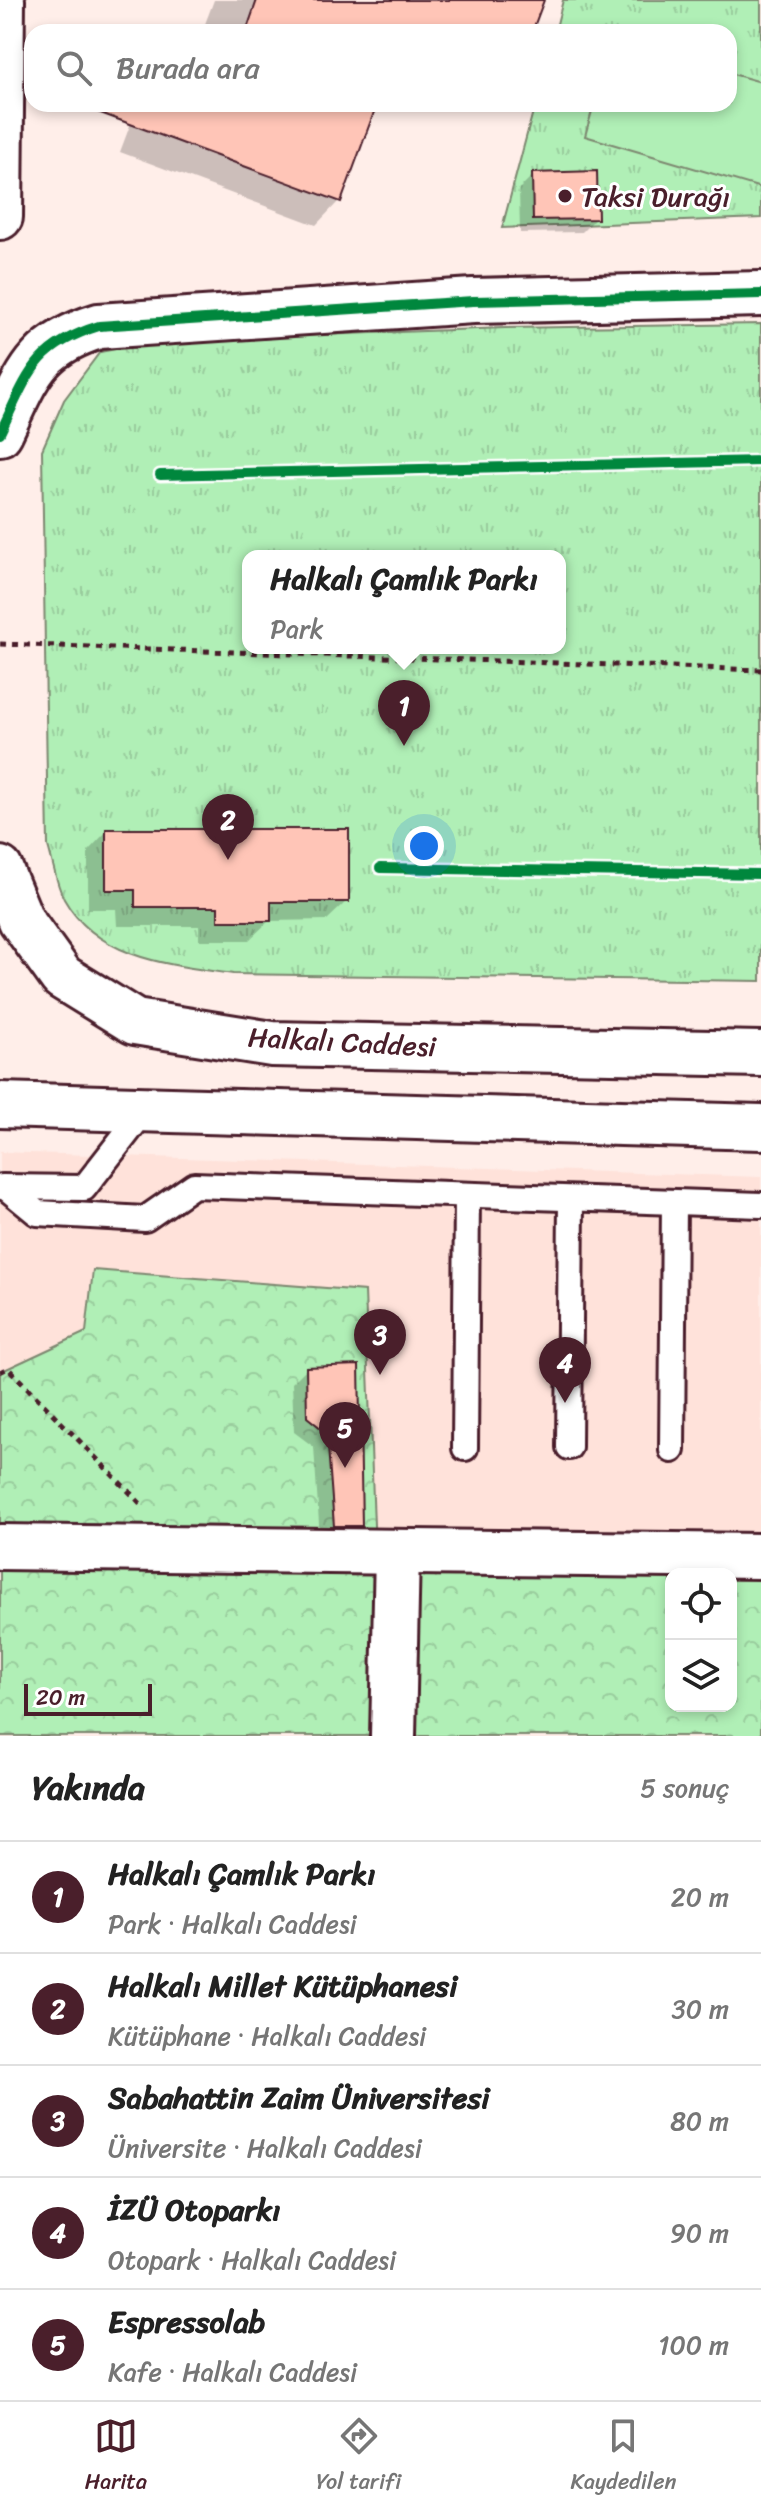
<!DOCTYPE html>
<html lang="tr">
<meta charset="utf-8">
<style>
:root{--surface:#fff;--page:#f2f2f2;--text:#222;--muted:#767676;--line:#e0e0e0;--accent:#4a1f2b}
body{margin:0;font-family:Sriracha,sans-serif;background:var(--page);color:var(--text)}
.controls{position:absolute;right:24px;bottom:24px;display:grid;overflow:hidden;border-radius:16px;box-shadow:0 4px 12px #0003}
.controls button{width:72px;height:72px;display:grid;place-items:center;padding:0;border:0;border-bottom:2px solid var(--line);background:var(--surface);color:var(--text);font:40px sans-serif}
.scale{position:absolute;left:24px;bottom:20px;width:128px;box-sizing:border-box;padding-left:8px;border:4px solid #4a1f2b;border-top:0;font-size:22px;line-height:28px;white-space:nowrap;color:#4a1f2b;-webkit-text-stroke:6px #fff;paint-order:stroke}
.you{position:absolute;left:424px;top:846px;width:28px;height:28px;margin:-20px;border:6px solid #fff;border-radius:50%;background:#1a73e8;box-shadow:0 0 0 12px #1a73e833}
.badge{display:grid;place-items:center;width:52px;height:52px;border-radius:50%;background:var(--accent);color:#fff;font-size:26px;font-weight:700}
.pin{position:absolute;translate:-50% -66px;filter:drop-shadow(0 2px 4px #0008)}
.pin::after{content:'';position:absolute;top:42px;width:28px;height:24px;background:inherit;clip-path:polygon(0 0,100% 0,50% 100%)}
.popup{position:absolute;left:242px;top:550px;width:324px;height:104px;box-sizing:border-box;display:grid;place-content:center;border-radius:16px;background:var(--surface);filter:drop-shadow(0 2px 6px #0005);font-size:26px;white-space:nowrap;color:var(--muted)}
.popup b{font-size:30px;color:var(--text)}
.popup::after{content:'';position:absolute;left:50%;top:100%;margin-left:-16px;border:16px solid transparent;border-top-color:var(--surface)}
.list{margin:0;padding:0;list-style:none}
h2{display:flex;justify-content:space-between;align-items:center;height:104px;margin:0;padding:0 32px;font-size:34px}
h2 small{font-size:26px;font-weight:400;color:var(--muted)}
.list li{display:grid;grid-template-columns:52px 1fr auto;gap:24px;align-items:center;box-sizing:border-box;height:112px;padding:0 32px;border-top:2px solid var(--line)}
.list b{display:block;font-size:30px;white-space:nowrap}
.list p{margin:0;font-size:26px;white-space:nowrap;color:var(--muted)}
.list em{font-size:26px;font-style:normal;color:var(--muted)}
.icon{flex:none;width:44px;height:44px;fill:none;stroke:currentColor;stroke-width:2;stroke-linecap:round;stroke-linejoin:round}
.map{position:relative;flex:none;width:761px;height:1736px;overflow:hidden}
.search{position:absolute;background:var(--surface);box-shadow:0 4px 12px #0003;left:24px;right:24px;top:24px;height:88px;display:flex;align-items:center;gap:20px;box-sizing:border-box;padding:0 28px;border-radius:24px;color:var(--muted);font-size:30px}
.sheet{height:664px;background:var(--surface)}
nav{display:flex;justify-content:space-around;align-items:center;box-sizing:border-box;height:112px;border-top:2px solid var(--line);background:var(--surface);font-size:22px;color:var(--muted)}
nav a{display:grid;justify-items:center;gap:4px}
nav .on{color:var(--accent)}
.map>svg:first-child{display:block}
.built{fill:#ffe2da;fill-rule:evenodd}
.forest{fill:url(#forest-crowns);stroke:#7d8770;stroke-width:2;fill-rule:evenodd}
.park{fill:url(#park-tufts);stroke:#7d8770;stroke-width:2;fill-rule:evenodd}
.garden{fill:#b0efb6;stroke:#7d8770;stroke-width:2}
.shadow{fill:#0003}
.building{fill:#ffc5b7;stroke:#4a1f2b;stroke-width:2}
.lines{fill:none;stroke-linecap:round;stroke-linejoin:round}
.service-casing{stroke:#4a1f2b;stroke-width:30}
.minor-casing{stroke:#4a1f2b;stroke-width:50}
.tertiary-casing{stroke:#4a1f2b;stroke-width:50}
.primary-casing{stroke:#4a1f2b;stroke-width:50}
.path{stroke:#4a1f2b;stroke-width:5;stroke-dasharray:6 6;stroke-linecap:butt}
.service{stroke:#fff;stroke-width:24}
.minor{stroke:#fff;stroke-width:44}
.tertiary{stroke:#fff;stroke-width:44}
.primary{stroke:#fff;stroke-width:44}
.cycleway-casing{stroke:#fff;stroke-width:15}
.cycleway{stroke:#00873e;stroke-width:10}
.poi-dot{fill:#4a1f2b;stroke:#fff;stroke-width:3}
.labels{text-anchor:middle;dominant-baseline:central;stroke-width:6;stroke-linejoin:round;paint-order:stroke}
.poi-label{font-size:28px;fill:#4a1f2b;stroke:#fff;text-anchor:start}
.street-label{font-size:28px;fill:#4a1f2b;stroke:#fff}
</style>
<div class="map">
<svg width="761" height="1736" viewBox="0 0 761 1736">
<defs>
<pattern id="forest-crowns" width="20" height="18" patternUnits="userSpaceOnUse" patternTransform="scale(2)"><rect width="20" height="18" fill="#b0efb6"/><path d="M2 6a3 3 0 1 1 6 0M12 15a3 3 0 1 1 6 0" fill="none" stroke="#99cc9d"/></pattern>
<pattern id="park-tufts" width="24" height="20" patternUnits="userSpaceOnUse" patternTransform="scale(2)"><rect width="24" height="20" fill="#b0efb6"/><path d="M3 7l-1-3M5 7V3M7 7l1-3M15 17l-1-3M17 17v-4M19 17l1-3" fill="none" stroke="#99cc9d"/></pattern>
</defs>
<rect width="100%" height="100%" fill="#ffeee9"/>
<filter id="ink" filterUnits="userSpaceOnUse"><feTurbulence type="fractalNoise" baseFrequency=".0125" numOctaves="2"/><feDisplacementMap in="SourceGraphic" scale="16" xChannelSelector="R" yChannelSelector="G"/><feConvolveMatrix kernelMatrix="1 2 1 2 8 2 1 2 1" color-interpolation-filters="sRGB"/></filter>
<g filter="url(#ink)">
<path class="built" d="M0 1152 761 1177V1736H0ZM671 1574H731V1706H671Z"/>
<path class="forest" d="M93 1270 365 1291 375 1551 761 1556V1736H0V1372L86 1332ZM671 1574H731V1706H671Z"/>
<g class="park">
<path d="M563 0H761V218L502 228 535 104H729V32H555Z"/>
<path d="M761 324V981L233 974C172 965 98 960 64 899 56 884 53 862 48 846L42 450 64 400 100 352 158 341 505 328ZM248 556H560V648H248Z"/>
</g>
<path class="garden" d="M729 73 761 82V188L585 136 594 104H729Z"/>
<g class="shadow">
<path d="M214 0H542L530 32H202Z"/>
<path d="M138 104H375L339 201 316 225 120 152Z"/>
<path d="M533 175 596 218 582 232 520 233 519 189Z"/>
<path d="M107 831 347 901 327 920 269 921 249 940H199V926H117L116 909H88V851Z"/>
<path d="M306 1369 360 1525 346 1540 320 1539 314 1447 294 1432 292 1383Z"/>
</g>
<g class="building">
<path d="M257 0H544L532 32H246Z"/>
<path d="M87 104H377L341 202 87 108Z"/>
<path d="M597 171 598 219 533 220 532 173Z"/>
<path d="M106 829H349V902H271V921H218V907H135V890H106Z"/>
<path d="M359 1365 362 1526H334L327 1433 307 1417 306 1367Z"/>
</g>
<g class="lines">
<defs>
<g id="service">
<path d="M2 1187 84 1188 144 1111"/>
<path d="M9 1190 37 1213 145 1219 194 1185 761 1205"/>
<path d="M569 1447 571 1199"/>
<path d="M465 1448 467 1195"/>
<path d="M672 1450 674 1202"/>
</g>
<g id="minor">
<path d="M0 433C28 375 34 346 99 326L473 301 761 294"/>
<path d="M0 1547 761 1556"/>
<path d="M393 1736 397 1552"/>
</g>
<path id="tertiary" d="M0 217 2 0"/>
<g id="primary">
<path d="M0 869 21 920 62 977 135 1022 272 1044 761 1054"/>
<path d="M0 1105 761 1127"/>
</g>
</defs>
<use href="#service" class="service-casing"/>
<use href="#minor" class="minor-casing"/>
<use href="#tertiary" class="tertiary-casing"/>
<use href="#primary" class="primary-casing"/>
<g class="path">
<path d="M0 644 761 670"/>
<path d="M0 1372 8 1368 141 1504"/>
</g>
<use href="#service" class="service"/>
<use href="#minor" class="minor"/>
<use href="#tertiary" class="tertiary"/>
<use href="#primary" class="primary"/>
<defs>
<g id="cycleway">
<path d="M0 433C28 375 34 346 99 326L473 301 761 294"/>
<path d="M160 475 761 461"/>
<path d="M380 868 761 874"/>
</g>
</defs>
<use href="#cycleway" class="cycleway-casing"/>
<use href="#cycleway" class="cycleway"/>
</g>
</g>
<circle class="poi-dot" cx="565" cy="196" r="8"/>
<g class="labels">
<g class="poi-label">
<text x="581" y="196">Taksi Durağı</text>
</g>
<g class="street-label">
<text transform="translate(342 1042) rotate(3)">Halkalı Caddesi</text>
</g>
</g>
</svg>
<div class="controls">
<button><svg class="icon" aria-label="locate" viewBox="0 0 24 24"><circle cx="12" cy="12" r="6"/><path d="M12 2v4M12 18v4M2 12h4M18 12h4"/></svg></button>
<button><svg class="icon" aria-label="layers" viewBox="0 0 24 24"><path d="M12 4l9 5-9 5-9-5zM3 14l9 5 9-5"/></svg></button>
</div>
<div class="scale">20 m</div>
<div class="you"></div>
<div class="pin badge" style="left:404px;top:746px">1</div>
<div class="popup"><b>Halkalı Çamlık Parkı</b>Park</div>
<div class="pin badge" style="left:228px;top:860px">2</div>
<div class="pin badge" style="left:380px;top:1375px">3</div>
<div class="pin badge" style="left:565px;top:1403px">4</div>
<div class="pin badge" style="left:345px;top:1468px">5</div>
<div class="search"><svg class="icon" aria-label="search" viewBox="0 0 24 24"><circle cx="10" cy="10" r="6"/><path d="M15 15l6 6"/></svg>Burada ara</div>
</div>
<section class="sheet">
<h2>Yakında<small>5 sonuç</small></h2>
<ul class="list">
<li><span class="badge">1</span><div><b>Halkalı Çamlık Parkı</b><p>Park · Halkalı Caddesi</p></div><em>20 m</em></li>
<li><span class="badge">2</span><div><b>Halkalı Millet Kütüphanesi</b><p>Kütüphane · Halkalı Caddesi</p></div><em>30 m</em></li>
<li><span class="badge">3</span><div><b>Sabahattin Zaim Üniversitesi</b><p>Üniversite · Halkalı Caddesi</p></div><em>80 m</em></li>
<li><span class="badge">4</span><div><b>İZÜ Otoparkı</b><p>Otopark · Halkalı Caddesi</p></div><em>90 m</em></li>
<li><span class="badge">5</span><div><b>Espressolab</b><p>Kafe · Halkalı Caddesi</p></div><em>100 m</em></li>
</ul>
</section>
<nav>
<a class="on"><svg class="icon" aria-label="map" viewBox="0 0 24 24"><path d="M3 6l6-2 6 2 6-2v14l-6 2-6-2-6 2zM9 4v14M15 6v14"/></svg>Harita</a>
<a><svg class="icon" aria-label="directions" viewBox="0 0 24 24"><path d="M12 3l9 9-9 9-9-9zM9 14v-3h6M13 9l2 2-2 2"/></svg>Yol tarifi</a>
<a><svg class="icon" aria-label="saved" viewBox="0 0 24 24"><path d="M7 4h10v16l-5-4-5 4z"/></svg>Kaydedilen</a>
</nav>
